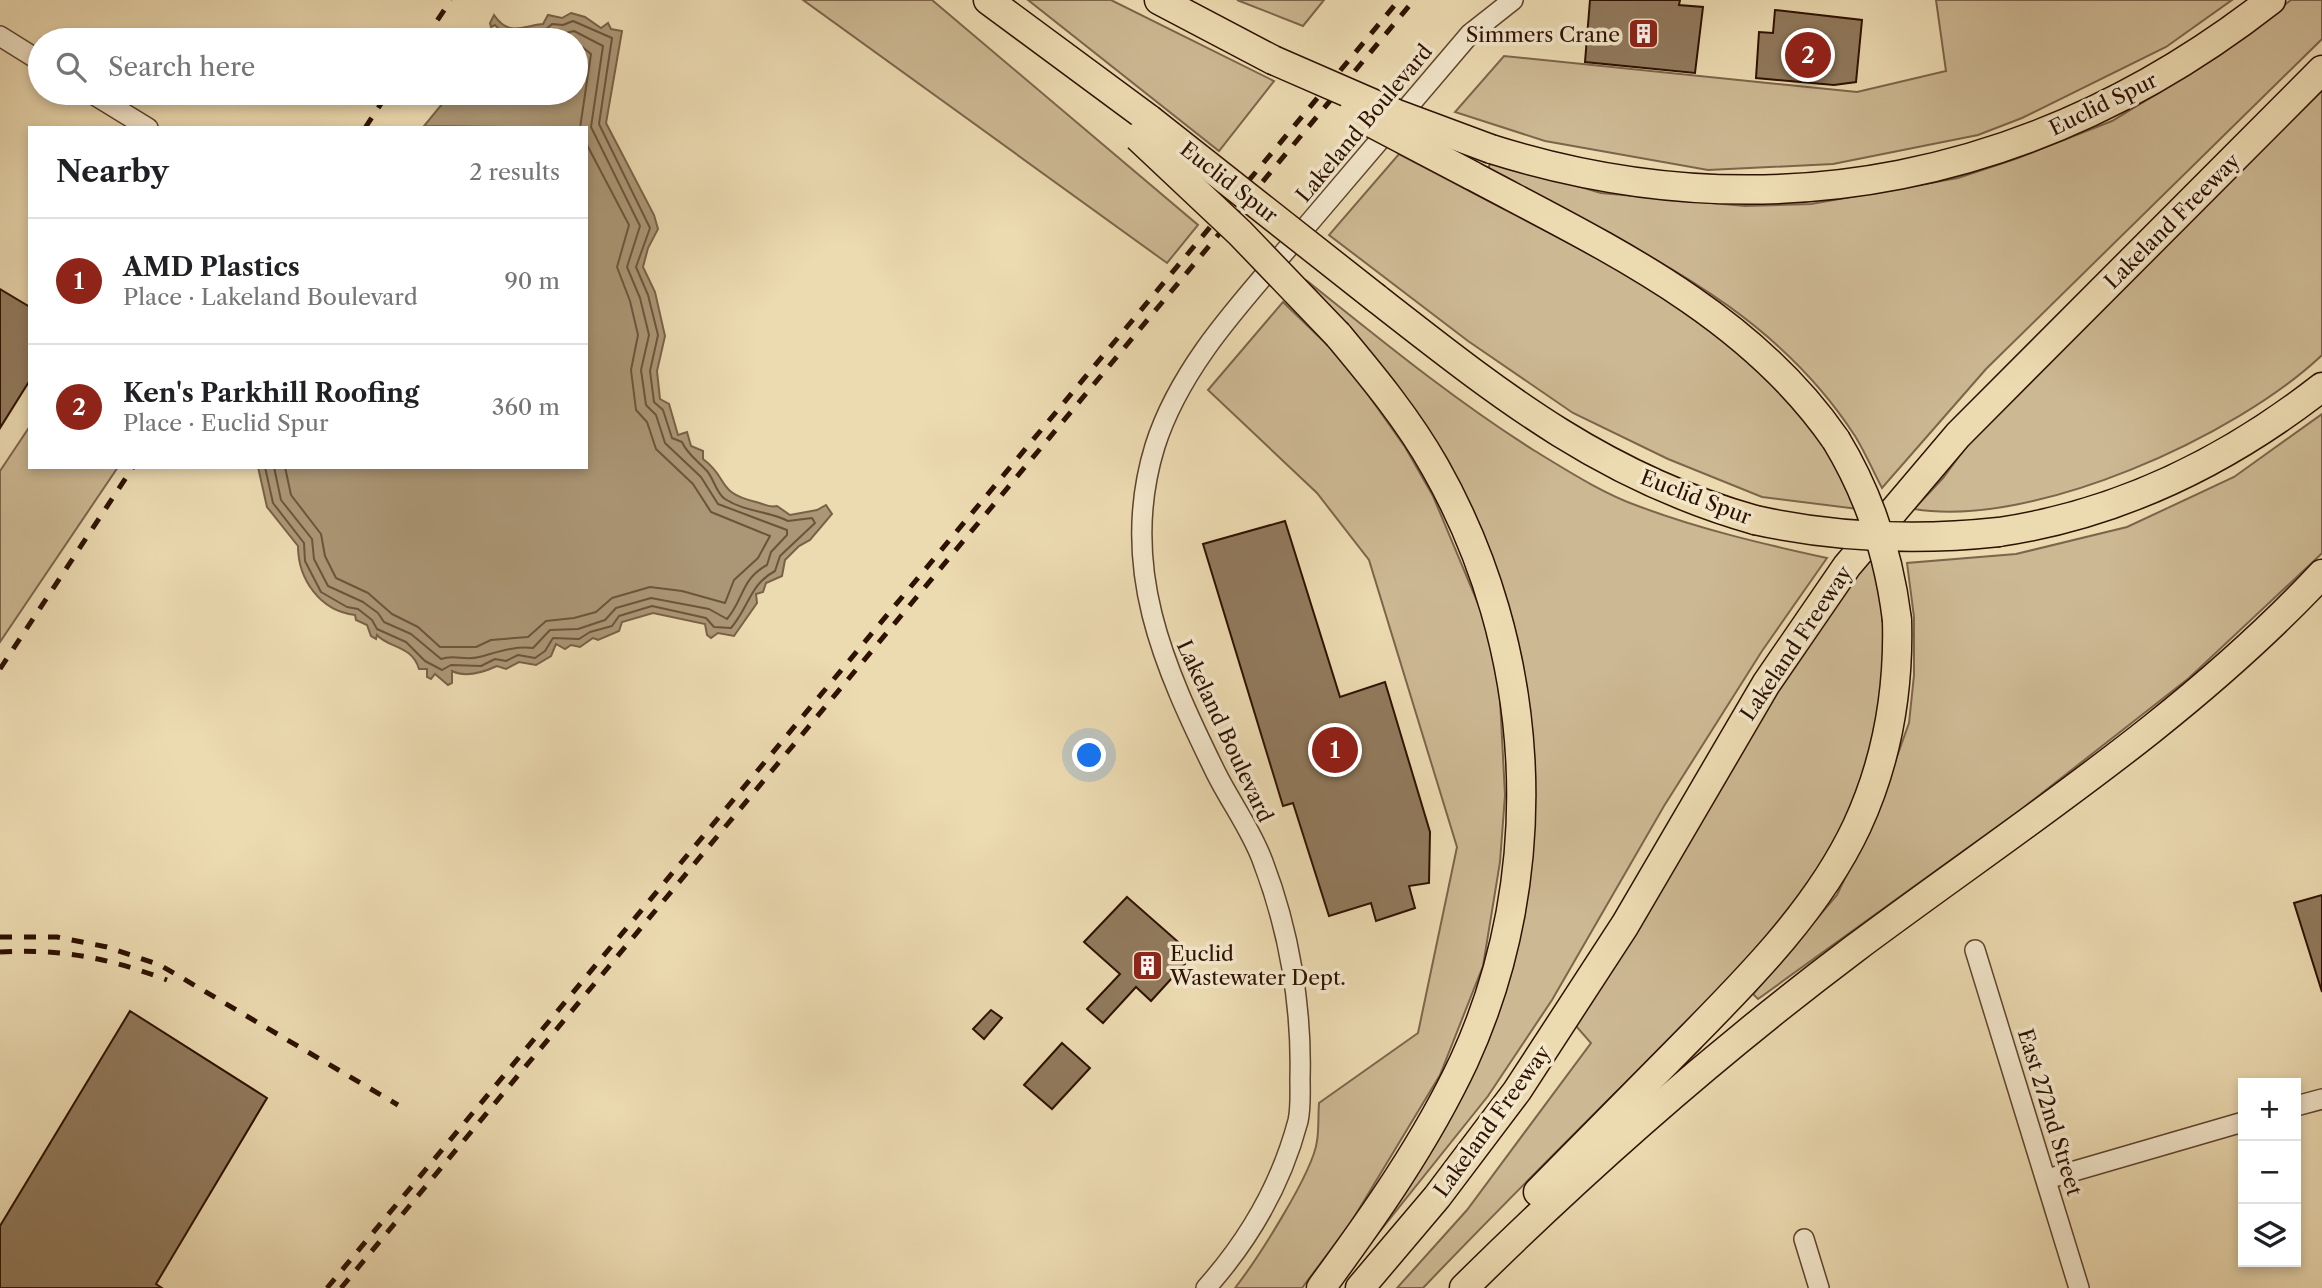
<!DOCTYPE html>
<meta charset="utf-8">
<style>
:root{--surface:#fff;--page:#f6f6f6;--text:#202124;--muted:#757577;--line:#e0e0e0;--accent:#8f2418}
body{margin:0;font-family:"Libre Caslon Text",serif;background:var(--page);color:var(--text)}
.controls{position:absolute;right:21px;bottom:21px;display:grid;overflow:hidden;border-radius:0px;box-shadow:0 4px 10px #0003}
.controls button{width:63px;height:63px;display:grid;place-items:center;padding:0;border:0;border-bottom:2px solid var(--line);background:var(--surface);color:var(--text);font:35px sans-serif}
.you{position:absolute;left:1090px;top:756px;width:24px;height:24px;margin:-18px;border:5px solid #fff;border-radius:50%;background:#1a73e8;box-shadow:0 0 0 10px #1a73e833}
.badge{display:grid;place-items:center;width:46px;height:46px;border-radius:50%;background:var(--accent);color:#fff;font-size:23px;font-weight:700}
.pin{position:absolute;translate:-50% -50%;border:4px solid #fff;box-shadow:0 2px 7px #0006}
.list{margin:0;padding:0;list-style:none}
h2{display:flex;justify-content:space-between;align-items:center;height:91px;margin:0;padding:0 28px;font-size:30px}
h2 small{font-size:23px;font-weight:400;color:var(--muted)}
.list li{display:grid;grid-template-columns:46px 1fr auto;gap:21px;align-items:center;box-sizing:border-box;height:126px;padding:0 28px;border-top:2px solid var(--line)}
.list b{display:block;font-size:26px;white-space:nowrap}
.list p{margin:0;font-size:23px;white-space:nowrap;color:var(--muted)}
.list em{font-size:23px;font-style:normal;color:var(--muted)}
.icon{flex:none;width:38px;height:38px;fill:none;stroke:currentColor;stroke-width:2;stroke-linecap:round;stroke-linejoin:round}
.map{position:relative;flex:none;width:2322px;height:1288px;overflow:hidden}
.search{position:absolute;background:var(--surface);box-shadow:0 4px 10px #0003;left:28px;top:28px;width:560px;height:77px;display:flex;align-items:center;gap:18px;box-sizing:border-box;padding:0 24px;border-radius:38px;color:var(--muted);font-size:26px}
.panel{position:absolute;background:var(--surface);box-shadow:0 4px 10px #0003;left:28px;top:126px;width:560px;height:343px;border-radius:0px}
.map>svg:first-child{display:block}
.green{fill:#ccb893;stroke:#7d644a;stroke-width:2}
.water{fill:#ab9675;stroke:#796147;stroke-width:2}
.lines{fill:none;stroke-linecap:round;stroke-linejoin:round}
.shore{stroke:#6c543b;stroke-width:2}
.building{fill:#917a5d;stroke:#2e1101;stroke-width:2}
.minor-casing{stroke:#5e432d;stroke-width:22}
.highway-casing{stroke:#2e1101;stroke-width:31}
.minor{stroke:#f3e7cc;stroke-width:19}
.highway{stroke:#ecdab1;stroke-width:28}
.rail{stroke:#2e1101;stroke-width:5;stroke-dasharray:12 12;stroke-linecap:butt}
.highway-bridge-casing{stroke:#2e1101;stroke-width:31;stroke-linecap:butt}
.highway-bridge{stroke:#ecdab1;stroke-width:28}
.labels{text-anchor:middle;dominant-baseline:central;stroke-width:7;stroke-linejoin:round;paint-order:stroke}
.poi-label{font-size:21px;fill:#2e1101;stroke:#f3e7cc;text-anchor:end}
.street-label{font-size:21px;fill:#2e1101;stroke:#f3e7cc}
</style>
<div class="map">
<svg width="2322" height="1288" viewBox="0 0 2322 1288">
<rect width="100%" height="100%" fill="#ecdab1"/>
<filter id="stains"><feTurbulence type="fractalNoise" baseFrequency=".00286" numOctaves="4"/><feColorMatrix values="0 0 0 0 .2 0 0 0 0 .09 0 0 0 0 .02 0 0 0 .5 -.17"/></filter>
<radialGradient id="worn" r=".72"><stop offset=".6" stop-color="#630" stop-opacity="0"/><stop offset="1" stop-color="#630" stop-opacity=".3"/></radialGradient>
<g class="green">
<path d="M803 0H932L1198 225 1167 263Z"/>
<path d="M1028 0H1111L1274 81 1219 151Z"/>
<path d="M1237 0H1324L1303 26Z"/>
<path d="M1936 0H2232L2166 47 2022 118 1978 135 1833 164 1708 170 1545 141 1455 112 1504 56 1857 92 1946 71Z"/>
<path d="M2291 0H2322V39L1986 369 1882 488C1873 471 1865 452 1855 436 1766 298 1623 246 1488 168L1492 161 1601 193 1745 206 1811 204 1958 178 2018 158 2112 121 2201 67Z"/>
<path d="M2322 90V355C2237 436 2032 529 1914 509L1943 478 1969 443 2141 265Z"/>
<path d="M1399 154 1605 262 1692 314 1763 367 1832 457 1858 509 1762 497 1668 459 1573 413 1468 341 1329 235Z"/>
<path d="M1306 280C1381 340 1454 400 1535 451 1568 471 1602 493 1638 506 1699 529 1763 544 1827 558L1762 651 1664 806 1552 1000 1488 1096 1376 1236 1368 1232 1496 998 1530 739 1410 408Z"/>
<path d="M1283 302 1345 362 1405 447 1433 496 1482 613 1499 680 1505 795 1500 862 1483 966 1440 1075 1350 1224 1302 1288H1235C1256 1261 1313 1173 1317 1141 1319 1129 1318 1116 1319 1103L1418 1033 1457 847 1369 560 1317 493 1208 390Z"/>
<path d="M2322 414V553L2318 557 2189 678 2023 808 1758 999 1753 994 1837 895 1878 809 1909 723 1914 675V617L1907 563 2016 554 2127 527 2234 477Z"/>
<path d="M30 426V467H118L0 642V471Z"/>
<path d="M1867 561H1877C1890 637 1885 722 1859 796 1847 829 1826 858 1805 886 1748 965 1678 1032 1608 1100 1546 1162 1484 1224 1423 1288H1397L1467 1210 1591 1043 1575 1025 1763 701Z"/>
</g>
<path class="water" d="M571 13 585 17 601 28 608 23 611 29 622 31 606 123 654 215 658 229 648 248 643 267 655 292 665 336 657 371 660 399 669 404 678 435 687 432 691 446 703 451V459C730 479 715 492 756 502 765 504 768 508 777 506L790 515 817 510 826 505 832 514 810 540 799 546 785 560 782 576 766 583 763 592 756 594 757 603 734 636 718 633 711 638 707 635 705 624 653 613 622 622 619 631 598 640 593 638 580 647 571 645 565 649 556 644 551 656 536 665 519 662 506 669 497 666C484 672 466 678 452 671V683L448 685 435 674 431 679 427 677V669H419C412 645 388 648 377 635L376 639 371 636 367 625 356 620 355 615C320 611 298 579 298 546L267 507 258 467H586V128L424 126 443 103 442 93H576V40H478L481 34H497L500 30 495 25 491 27 490 23 494 15C509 37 522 26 543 24L548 15 562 18Z"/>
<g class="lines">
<g class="shore">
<path d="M576 42 591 54 580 128"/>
<path d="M265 467 273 503 304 543 305 561 321 592 347 607 358 609 372 620 377 629 406 642 425 661 442 670 451 665 481 666 495 659 506 661 518 655 535 658 545 651 553 638 579 639 590 632 612 626 619 616 652 606 706 618 714 627 731 628C749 607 750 584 775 571L780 556 815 523 812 518 788 521C769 511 745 512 725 499 716 493 714 479 707 471 698 461 687 454 682 442L672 438 663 410 654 402 650 371 658 335 648 295 636 267 650 228 599 124 612 38 573 21 563 25 552 24C543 34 519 39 506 35L501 40"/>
<path d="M274 467 281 500 312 539 314 559 328 586 363 602 378 613 384 622 411 634 441 659C454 654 465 661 479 657 498 652 513 646 533 648L550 630 578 629 605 620 616 608 651 598 709 609 727 619C744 599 741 579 767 565L771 552 787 535V530L718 504 701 477 665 443 656 415 646 405 641 370 649 335 640 298 627 267 640 226 591 127 603 46 574 31 537 40"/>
<path d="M285 467 291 495 321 534 325 556 336 578 368 593 392 614 418 627 440 647H476L491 640 528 637 546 621 574 618 596 612 612 598 650 587 682 591 725 603 734 580 758 558 770 536 711 512 693 484 656 449 647 422 636 410 631 370 638 335 630 301 617 267 629 225 586 143"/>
</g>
</g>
<g class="building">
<path d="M1590 0H1680L1679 5 1703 7 1695 73 1585 62Z"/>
<path d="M1775 10 1862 20 1856 82 1834 85 1756 78 1759 32 1773 33Z"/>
<path d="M0 289 30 307V380L0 428Z"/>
<path d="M1285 521 1340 697 1385 682 1430 832 1429 883 1409 886 1415 908 1376 921 1371 903 1329 916 1293 803 1283 806 1203 544Z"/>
<path d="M2322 895V992L2294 903Z"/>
<path d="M1127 897 1193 955 1151 1001 1136 987 1103 1023 1087 1009 1120 974 1084 942Z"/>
<path d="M991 1010 1002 1018 984 1039 973 1029Z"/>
<path d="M130 1011 267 1098 156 1284 162 1288H0V1226Z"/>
<path d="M1062 1043 1090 1068 1052 1109 1024 1085Z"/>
</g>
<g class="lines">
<defs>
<g id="minor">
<path d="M0 36 40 61"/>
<path d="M91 93 148 128"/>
<path d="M1975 950 2079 1288"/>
<path d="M2296 1106 2322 1099"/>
<path d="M2047 1179 2243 1122"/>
<path d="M1804 1239 1819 1288"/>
<path d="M1206 1288C1250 1239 1281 1185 1298 1121 1301 1108 1300 1092 1300 1078 1302 1006 1289 930 1263 862 1252 831 1231 803 1216 773 1164 667 1118 566 1155 446 1181 364 1245 299 1299 235 1356 168 1413 101 1470 34L1513 0"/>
</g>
<g id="highway">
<path d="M988 0 1149 119"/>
<path d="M1159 0 1273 60"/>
<path d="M1491 149C1771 237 2042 179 2271 0"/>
<path d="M1471 175C1604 246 1748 312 1836 440"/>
<path d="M1376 298C1499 394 1602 477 1755 520"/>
<path d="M1999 532C2120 514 2226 462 2322 387"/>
<path d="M1538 1192C1589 1140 1640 1089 1691 1037 1753 974 1819 907 1857 826 1887 761 1899 691 1897 620"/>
<path d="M1321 1288C1374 1216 1426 1142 1464 1061 1551 871 1537 647 1435 467 1408 419 1373 377 1338 335"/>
<path d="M1360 1288 1437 1197 1517 1091 1625 925 1766 684 1847 566 1958 435 2322 70"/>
<path d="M1464 1288C1586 1167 1716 1053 1854 949 2013 830 2186 720 2322 574"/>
</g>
</defs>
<use href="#minor" class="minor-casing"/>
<use href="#highway" class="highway-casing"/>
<use href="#minor" class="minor"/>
<use href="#highway" class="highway"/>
<g class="rail">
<path d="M424 40 451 0"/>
<path d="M365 128 388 93"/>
<path d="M0 669 133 467"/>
<path d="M0 937H57L107 947 160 965 398 1105"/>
<path d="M0 952C60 948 112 959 167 980"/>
<path d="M327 1288 1399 0"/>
<path d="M341 1288 1414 0"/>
</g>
<defs>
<g id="highway-bridge">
<path d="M1273 60 1397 114 1491 149"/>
<path d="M1353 113 1471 175"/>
<path d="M1149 119 1376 298"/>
<path d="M1138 137 1240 233 1338 335"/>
<path d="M1836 440C1870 496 1889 555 1897 620"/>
<path d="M1755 520C1837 538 1916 541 1999 532"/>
</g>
</defs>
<use href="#highway-bridge" class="highway-bridge-casing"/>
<use href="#highway-bridge" class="highway-bridge"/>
</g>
<defs>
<symbol id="building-square" viewBox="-11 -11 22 22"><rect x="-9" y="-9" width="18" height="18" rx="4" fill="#8f2418" stroke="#f3e7cc"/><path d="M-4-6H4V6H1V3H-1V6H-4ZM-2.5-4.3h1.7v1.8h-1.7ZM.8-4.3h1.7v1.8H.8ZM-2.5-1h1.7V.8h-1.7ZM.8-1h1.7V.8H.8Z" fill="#fff"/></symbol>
</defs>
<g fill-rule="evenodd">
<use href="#building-square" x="1626" y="16" width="35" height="35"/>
<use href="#building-square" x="1130" y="948" width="35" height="35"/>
</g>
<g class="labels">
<g class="poi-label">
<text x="1620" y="34">Simmers Crane</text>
<text x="1170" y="953" text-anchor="start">Euclid<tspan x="1170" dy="24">Wastewater Dept.</tspan></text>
</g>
<g class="street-label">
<text transform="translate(2103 104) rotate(-26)">Euclid Spur</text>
<text transform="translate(1364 123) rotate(-50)">Lakeland Boulevard</text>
<text transform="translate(1229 182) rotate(38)">Euclid Spur</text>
<text transform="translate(2172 221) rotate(-45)">Lakeland Freeway</text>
<text transform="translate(1696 497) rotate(21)">Euclid Spur</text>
<text transform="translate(1796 643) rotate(-56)">Lakeland Freeway</text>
<text transform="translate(1225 731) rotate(65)">Lakeland Boulevard</text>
<text transform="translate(2050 1112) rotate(73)">East 272nd Street</text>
<text transform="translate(1492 1121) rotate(-54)">Lakeland Freeway</text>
</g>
</g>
<rect width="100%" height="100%" filter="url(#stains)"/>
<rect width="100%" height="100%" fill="url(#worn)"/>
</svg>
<div class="controls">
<button>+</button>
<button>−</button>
<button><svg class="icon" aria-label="layers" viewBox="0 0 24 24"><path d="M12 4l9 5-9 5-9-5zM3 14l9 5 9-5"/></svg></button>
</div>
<div class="you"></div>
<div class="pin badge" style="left:1335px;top:750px">1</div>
<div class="pin badge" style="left:1808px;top:55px">2</div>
<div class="search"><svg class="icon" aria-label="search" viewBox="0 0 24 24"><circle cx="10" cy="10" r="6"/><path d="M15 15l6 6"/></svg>Search here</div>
<section class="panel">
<h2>Nearby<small>2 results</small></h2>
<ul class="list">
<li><span class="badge">1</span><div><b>AMD Plastics</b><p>Place · Lakeland Boulevard</p></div><em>90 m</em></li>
<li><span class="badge">2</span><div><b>Ken's Parkhill Roofing</b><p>Place · Euclid Spur</p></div><em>360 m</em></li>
</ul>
</section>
</div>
